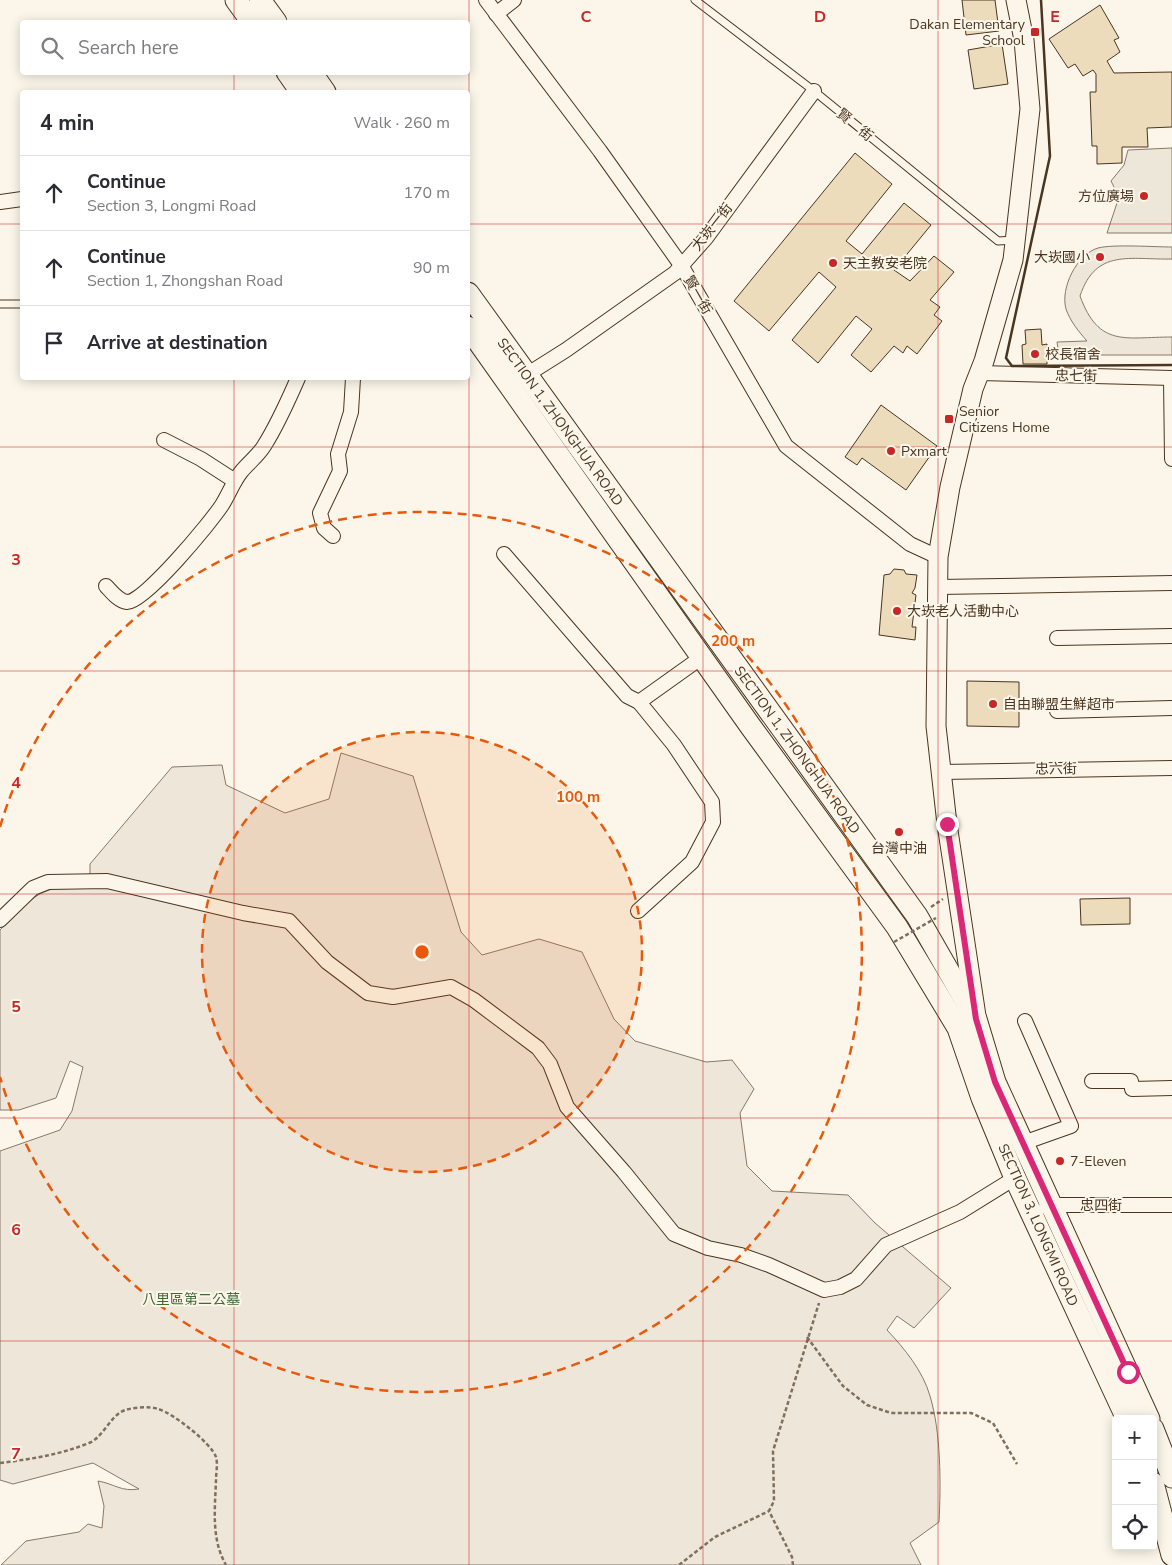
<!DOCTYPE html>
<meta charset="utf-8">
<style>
:root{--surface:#fff;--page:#f7f7f7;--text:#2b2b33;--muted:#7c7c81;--line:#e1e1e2}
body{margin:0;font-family:"Nunito Sans","Noto Sans TC",sans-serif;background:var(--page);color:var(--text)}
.controls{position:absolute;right:15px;bottom:15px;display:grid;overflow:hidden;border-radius:5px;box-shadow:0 2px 12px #0003}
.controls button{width:45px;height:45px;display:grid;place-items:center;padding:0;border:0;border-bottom:1px solid var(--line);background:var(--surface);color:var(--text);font:25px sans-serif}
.stop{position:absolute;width:15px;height:15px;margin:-11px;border:4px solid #db2777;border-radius:50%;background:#fff}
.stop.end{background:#db2777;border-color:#fff;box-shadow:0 1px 5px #0008}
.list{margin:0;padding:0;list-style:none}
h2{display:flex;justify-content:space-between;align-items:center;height:65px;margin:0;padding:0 20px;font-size:21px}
h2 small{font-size:16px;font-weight:400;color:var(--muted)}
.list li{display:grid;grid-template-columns:32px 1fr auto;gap:15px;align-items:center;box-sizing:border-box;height:75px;padding:0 20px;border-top:1px solid var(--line)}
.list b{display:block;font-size:19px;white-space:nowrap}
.list p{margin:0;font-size:16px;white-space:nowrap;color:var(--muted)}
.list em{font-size:16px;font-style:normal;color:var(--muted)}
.icon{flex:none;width:28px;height:28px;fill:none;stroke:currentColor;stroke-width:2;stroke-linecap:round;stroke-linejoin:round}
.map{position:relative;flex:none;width:1172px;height:1565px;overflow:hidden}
.search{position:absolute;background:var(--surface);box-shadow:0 2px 12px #0003;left:20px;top:20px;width:450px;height:55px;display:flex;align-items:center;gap:12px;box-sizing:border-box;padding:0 18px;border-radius:5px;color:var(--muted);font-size:19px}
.panel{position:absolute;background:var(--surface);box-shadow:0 2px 12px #0003;left:20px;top:90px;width:450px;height:290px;border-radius:5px}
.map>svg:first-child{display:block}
.green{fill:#ede6d9;stroke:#887966}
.parking{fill:#ede7d9;stroke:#887966}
.building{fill:#ecdcbc;stroke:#4a3520}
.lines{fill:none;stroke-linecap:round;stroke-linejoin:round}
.lane-casing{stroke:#4a3520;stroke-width:9}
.street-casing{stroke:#4a3520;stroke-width:16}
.secondary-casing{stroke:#4a3520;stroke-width:21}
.primary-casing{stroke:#4a3520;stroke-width:23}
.path{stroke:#7f6f5c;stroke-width:2.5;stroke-dasharray:4 2.5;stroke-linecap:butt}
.lane{stroke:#fbf6e9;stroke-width:7}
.street{stroke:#fbf6e9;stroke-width:14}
.secondary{stroke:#fbf6e9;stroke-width:19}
.primary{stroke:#fbf6e9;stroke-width:21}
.path-bridge{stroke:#7f6f5c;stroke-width:2.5;stroke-dasharray:4 2.5;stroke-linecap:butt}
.wall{stroke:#4a3520;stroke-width:2.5}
.route{stroke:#db2777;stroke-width:6}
.grid{fill:none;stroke:#c62828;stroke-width:1;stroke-opacity:0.55}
.ring{fill:none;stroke:#e8590c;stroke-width:2.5;stroke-dasharray:9 6}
.poi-dot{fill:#c62828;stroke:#fbf6e9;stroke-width:2}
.labels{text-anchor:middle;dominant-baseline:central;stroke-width:4;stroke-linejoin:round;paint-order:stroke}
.poi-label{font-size:14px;fill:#4a3520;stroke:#fbf6e9;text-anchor:start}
.street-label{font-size:14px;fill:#4a3520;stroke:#fbf6e9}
.park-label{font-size:14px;fill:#436837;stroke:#fbf6e9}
.grid-label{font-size:16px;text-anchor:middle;font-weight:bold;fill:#c62828;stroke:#fbf6e9;stroke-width:4;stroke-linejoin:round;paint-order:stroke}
.centre{fill:#e8590c;stroke:#fbf6e9;stroke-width:2.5}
.ring-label{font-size:15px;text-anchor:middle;font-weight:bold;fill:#e8590c;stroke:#fbf6e9;stroke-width:4;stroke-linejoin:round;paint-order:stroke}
</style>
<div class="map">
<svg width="1172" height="1565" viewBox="0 0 1172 1565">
<rect width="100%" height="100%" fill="#fbf6e9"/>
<g class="green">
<path d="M1172 247V259C1130 260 1096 248 1080 296 1099 348 1125 337 1172 337V355H1059L1057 342 1087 341C1079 332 1070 321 1066 309 1060 288 1077 254 1098 248 1114 244 1154 247 1172 247Z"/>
<path d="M341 753 413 776 461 932 482 955 539 939 582 952 614 1019 635 1041 706 1062 732 1060 754 1089 740 1113 747 1166 772 1191 848 1195 875 1223 951 1288 914 1328 897 1316 887 1330C904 1348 923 1371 930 1396 941 1432 941 1484 939 1522L910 1543 921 1565H1L26 1541 79 1532 88 1524 102 1528 104 1506 98 1481C115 1484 121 1492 139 1489L93 1463 13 1484 0 1480V1151L60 1130 72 1111 83 1067 70 1061 56 1098 19 1110H0V930C33 896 40 885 90 885V864L172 767 222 765 226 785 285 813 329 799Z"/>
</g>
<path class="parking" d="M1172 148V233H1107L1117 203 1115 189 1111 181 1124 165 1128 150Z"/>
<g class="building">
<path d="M962 0H995L999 31 966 35Z"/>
<path d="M1100 5 1119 38 1114 40 1120 52 1107 61 1114 73 1172 72V127L1147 128 1148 147H1122V163L1097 164V146H1092L1090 92H1096V74L1093 70 1083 76 1075 64 1068 68 1049 39Z"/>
<path d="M1002 44 1008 84 974 89 968 50Z"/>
<path d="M855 153 892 184 846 241 862 254 904 203 931 225 894 270 910 281 934 256 954 272 930 300 940 307 934 315 942 321 917 354 907 346 903 353 894 346 871 372 851 355 872 329 856 316 818 363 792 340 836 287 819 272 769 331 734 301Z"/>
<path d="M1041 329 1042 345 1047 344V364H1023L1022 345 1026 344 1025 330Z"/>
<path d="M881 405 937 446 906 490 862 458 857 465 845 457Z"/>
<path d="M894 569 904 570 906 574 917 575 915 588 912 593 916 595 912 627H916L915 640 879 635 884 575 890 574Z"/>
<path d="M967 681 1019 682V727L967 726Z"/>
<path d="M1130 898V924L1081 925 1080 899Z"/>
</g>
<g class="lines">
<defs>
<g id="lane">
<path d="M695 0 814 91 998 241 1015 240"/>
<path d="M0 304H22"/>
</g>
<g id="street">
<path d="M486 0 600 151 681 265 786 446 910 544 938 557"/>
<path d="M496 14 514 0"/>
<path d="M0 202 22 199"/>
<path d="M980 373 1172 378"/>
<path d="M1171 378 1172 459"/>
<path d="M520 379 566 350 675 273 706 238 814 91"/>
<path d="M164 440 201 459 235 481"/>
<path d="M333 536 324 528 320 513 340 471 338 454 351 412 353 378"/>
<path d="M504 554 627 696 639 702 702 657"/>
<path d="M106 586C111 591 118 601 127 602 144 603 211 522 222 505 229 494 233 482 241 472 248 463 258 456 264 446 278 424 288 401 298 378"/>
<path d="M938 587 1172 583"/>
<path d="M1057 638 1172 636"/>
<path d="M1057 711 1172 708"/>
<path d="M941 772 1172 768"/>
<path d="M638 911 692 862 713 822 712 802 674 745 639 702"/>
<path d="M0 920 33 888 48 882 107 881 243 913 289 921 327 962 368 993 393 997 451 987 474 1000 538 1048 550 1064 567 1107 624 1172 674 1234 708 1248 741 1255 769 1265 824 1290 840 1287 856 1279 886 1245 960 1212 1015 1178"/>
<path d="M1092 1081H1131L1132 1089 1172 1088"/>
<path d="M1023 1143 1071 1126 1025 1021"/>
<path d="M1046 1207 1050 1205H1172"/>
</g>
<path id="secondary" d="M976 1016 947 824 936 726 938 557 950 487 973 389 984 361 1013 260 1030 109 1024 40 1016 0"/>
<g id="primary">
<path d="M236 0 252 22"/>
<path d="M260 0 276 22"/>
<path d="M287 72 301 92"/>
<path d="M311 72 325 92"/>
<path d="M468 293 917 916 976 1019 995 1082 1149 1419"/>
<path d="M468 327 751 727 897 927 958 1028 982 1098 1015 1178 1127 1419"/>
<path d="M1153 1429 1172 1477"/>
<path d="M1153 1483 1172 1555"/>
</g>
</defs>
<use href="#lane" class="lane-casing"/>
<use href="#street" class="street-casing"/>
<use href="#secondary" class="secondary-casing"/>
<use href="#primary" class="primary-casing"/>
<g class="path">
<path d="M931 907 943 899"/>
<path d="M807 1337 843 1386 867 1405 891 1413H971L993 1423 1017 1464"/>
<path d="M0 1463C31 1459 59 1455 89 1443 102 1438 109 1419 121 1412 129 1407 150 1406 158 1409 173 1413 211 1443 216 1457 218 1464 216 1473 216 1480 215 1509 211 1539 226 1565"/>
<path d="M679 1565 715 1537 769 1511"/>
<path d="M793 1565 792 1557 769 1511 774 1501 773 1451 819 1303"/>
</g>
<use href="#lane" class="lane"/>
<use href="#street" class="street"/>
<use href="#secondary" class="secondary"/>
<use href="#primary" class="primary"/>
<path class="path-bridge" d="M894 942 936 918"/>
<path class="wall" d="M1041 0 1050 156 1006 358 1012 366 1172 365"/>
</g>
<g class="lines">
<path class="route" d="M947 824 976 1019 995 1082 1128 1372"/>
</g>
<path class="grid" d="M234 0V22M469 0V1565M703 0V1565M938 0V1565M234 72V92M0 224H22M468 224H1172M234 378V1565M0 447H1172M0 671H1172M0 894H1172M0 1118H1172M0 1341H1172"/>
<circle cx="422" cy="952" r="220" fill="#e8590c" fill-opacity=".12"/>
<g class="ring">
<circle cx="422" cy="952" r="220"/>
<path d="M0 827A440 440 0 1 1 0 1077"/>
</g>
<g class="poi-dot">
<rect x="1030" y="27" width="10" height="10" rx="2.5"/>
<circle cx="1144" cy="196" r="5"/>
<circle cx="1100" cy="257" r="5"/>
<circle cx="833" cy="263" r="5"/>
<circle cx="1035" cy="354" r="5"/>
<rect x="944" y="414" width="10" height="10" rx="2.5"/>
<circle cx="891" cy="451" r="5"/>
<circle cx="897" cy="611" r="5"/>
<circle cx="993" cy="704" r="5"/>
<circle cx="899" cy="832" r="5"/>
<circle cx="1060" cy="1161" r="5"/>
</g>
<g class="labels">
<g class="poi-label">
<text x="1025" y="24" text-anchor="end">Dakan Elementary<tspan x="1025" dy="16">School</tspan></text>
<text x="1134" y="196" text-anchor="end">方位廣場</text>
<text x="1090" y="257" text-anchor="end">大崁國小</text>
<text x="843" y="263">天主教安老院</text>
<text x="1045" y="354">校長宿舍</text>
<text x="959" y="411">Senior<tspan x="959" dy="16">Citizens Home</tspan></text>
<text x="901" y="451">Pxmart</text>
<text x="907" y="611">大崁老人活動中心</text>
<text x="1003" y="704">自由聯盟生鮮超市</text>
<text x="899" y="848" text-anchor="middle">台灣中油</text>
<text x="1070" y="1161">7-Eleven</text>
</g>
<g class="street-label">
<text transform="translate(855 125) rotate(39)">賢二街</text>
<text transform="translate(712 227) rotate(-52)">大崁一街</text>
<text transform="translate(698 295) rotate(60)">賢一街</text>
<text transform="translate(1076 376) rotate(1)">忠七街</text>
<text transform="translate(560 422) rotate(54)">SECTION 1, ZHONGHUA ROAD</text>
<text transform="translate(797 750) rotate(54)">SECTION 1, ZHONGHUA ROAD</text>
<text transform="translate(1056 769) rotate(-1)">忠六街</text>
<text x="1101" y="1205">忠四街</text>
<text transform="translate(1038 1225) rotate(66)">SECTION 3, LONGMI ROAD</text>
</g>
<g class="park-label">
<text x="191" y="1299">八里區第二公墓</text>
</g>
</g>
<g class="grid-label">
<text x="586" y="22">C</text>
<text x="820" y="22">D</text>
<text x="1055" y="22">E</text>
<text x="16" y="565">3</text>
<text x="16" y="788">4</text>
<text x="16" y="1012">5</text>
<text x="16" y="1235">6</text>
<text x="16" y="1459">7</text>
</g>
<circle cx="422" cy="952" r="8" class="centre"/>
<g class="ring-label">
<text x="733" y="646">200 m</text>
<text x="578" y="802">100 m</text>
</g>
</svg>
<div class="controls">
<button>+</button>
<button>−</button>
<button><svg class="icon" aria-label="locate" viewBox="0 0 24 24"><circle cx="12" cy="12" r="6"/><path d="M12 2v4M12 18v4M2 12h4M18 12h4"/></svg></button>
</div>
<div class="stop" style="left:1128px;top:1372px"></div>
<div class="stop end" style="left:947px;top:824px"></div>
<div class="search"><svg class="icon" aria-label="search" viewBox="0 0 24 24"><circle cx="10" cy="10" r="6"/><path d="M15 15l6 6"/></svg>Search here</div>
<section class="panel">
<h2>4 min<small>Walk · 260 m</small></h2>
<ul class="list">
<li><svg class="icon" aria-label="ahead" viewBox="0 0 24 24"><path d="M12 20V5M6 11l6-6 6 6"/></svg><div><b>Continue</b><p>Section 3, Longmi Road</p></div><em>170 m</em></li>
<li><svg class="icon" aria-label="ahead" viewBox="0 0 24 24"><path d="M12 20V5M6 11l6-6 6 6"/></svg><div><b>Continue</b><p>Section 1, Zhongshan Road</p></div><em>90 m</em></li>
<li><svg class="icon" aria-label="arrive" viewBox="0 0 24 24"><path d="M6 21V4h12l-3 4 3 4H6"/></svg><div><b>Arrive at destination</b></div></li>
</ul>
</section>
</div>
